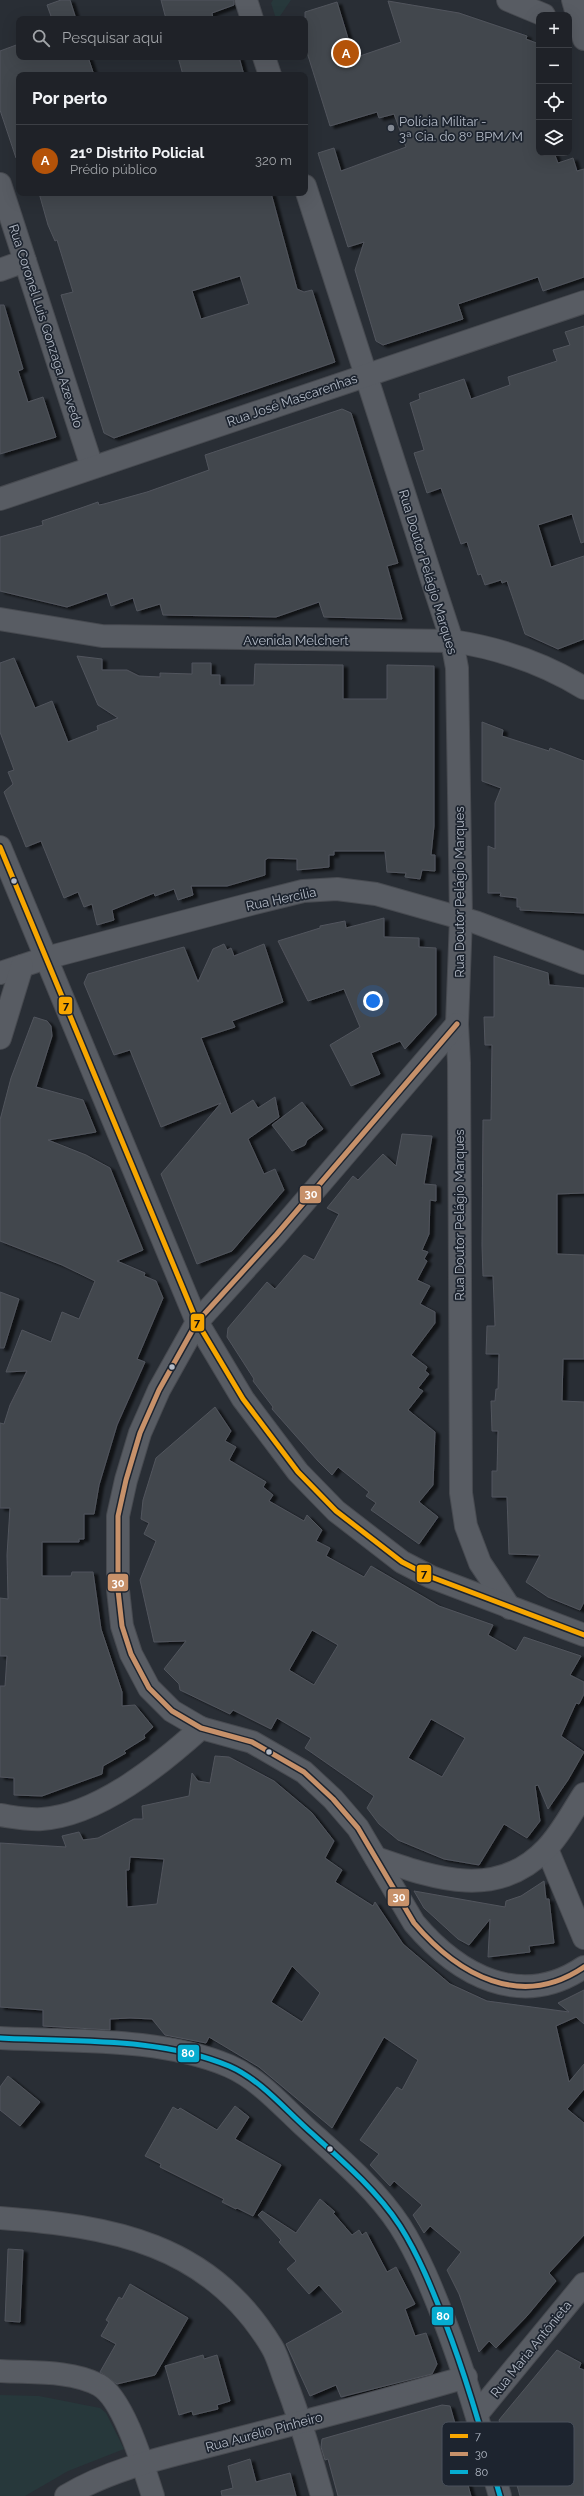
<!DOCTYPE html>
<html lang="pt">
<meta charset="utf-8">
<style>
:root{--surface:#1f2228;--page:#2c2f34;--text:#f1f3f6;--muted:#a1a4a8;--line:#3c3f45;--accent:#b45309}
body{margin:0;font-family:Raleway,sans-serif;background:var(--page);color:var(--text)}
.controls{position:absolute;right:12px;top:12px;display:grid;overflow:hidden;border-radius:8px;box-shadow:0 4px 16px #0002}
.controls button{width:36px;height:36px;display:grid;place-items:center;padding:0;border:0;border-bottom:1px solid var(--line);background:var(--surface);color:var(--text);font:20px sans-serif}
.you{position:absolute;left:373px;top:1001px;width:14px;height:14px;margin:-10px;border:3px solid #fff;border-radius:50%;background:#1a73e8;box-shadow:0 0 0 6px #1a73e833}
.badge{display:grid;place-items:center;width:26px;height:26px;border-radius:50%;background:var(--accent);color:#fff;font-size:13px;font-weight:700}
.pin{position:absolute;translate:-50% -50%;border:2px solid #fff;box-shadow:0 1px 4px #0006}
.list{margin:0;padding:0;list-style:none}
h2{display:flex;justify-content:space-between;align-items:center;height:52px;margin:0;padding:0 16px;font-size:17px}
h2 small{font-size:13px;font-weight:400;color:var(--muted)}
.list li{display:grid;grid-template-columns:26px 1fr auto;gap:12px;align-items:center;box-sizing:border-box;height:72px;padding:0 16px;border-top:1px solid var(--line)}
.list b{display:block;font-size:15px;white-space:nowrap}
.list p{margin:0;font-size:13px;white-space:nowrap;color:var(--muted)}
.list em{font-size:13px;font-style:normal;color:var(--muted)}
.icon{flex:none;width:22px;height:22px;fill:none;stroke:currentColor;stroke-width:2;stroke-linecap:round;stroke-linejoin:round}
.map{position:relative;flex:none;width:584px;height:2496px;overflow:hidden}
.search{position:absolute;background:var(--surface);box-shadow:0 4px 16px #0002;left:16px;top:16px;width:292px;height:44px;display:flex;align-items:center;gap:10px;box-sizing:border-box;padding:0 14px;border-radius:8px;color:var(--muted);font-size:15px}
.panel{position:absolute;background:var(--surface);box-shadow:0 4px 16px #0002;left:16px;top:72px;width:292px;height:124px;border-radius:8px}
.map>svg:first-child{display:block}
.green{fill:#27383b}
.building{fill:#43474d;stroke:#51555d;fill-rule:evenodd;filter:url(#shadow)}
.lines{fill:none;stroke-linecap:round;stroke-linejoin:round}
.minor-casing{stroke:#474a50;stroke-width:24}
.tertiary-casing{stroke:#474a50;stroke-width:24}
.minor{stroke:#585c63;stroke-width:22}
.tertiary{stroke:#585c63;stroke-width:22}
.bus-1-casing{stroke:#1d242f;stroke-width:8}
.bus-2-casing{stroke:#1d242f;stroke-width:8}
.bus-3-casing{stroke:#1d242f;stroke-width:8}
.bus-1{stroke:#f7a600;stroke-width:5}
.bus-2{stroke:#c7916a;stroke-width:5}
.bus-3{stroke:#06acd0;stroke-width:5}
.poi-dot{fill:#838993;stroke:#1d242f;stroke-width:1.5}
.bus-dot{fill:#b3bac6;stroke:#1d242f;stroke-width:1.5}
.labels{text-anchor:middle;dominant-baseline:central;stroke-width:3.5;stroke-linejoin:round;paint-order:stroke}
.poi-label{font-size:13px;fill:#b3bac6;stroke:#1d242f;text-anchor:start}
.street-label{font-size:13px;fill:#b3bac6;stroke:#1d242f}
.key{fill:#1d242f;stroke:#4a515c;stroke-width:1}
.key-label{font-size:11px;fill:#b3bac6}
.line-badge{stroke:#1d242f;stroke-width:1.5}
.badge-label{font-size:11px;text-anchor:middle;font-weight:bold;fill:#fff}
.pale-badge-label{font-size:11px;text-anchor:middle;font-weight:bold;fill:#111}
</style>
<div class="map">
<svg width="584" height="2496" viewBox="0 0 584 2496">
<defs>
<filter id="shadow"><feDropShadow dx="4.5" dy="2.5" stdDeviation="1" flood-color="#0009"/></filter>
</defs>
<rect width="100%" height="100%" fill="#292e35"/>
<g class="green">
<path d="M273 0H291L278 19H276L271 3Z"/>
<path d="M0 2395 39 2396 100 2408 106 2413 124 2449 68 2471 25 2496H0Z"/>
</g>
<g class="building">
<path d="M61 0H70L76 19H52L47 5Z"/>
<path d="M161 0H234V5L212 13 213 19H166Z"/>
<path d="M388 1 459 13 527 36 526 39 539 44V153H554L558 163 573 158 577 171 584 169V277L543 291 538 277 458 304 463 319 383 345 376 341 355 270 364 242 348 247 318 153 334 148 341 171 406 147 394 114 379 118 377 112 330 126 305 46V12L337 2 354 58 401 42Z"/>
<path d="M19 44V57H88L94 75H19V157L16 158 0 110V51Z"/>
<path d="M178 57H239L244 75H183Z"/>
<path d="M39 193H271L297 289 304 292 312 290 335 362 114 438 104 433 61 295 73 292 57 240 55 241 48 225ZM240 276 249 304 201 319 192 291Z"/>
<path d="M0 305H4L23 369 18 371 28 402 43 397 56 437 0 454Z"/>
<path d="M584 326V542L581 543 572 514 538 525 551 567 584 556V639L558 649 525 634 507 581 502 583 501 580 485 585 481 574 478 575 467 542 461 544 441 488 427 493 414 453 424 450 410 403 420 399 419 394 464 379 471 399 510 385 508 377 557 361 553 350 570 345 565 332Z"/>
<path d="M342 409 351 413 398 563 387 566 402 619 324 617 319 602 276 617 163 615 160 604 137 611 133 598 111 606 107 593 67 607 0 591V537L43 525 42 521 81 508 98 502 99 505 104 504 147 492 209 470 205 455Z"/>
<path d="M77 656 102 659V670H127L139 676 160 677V673L192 674V663H211V675H220V685H254L255 664 343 665V699H387V665L434 666V826L431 855H435V871L422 870 420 879 405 877 406 873 387 872 385 851H334V855H329V867L297 870V859L268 858 265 860V875L227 886H191L193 895 178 900 174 889 155 896 154 893 112 910 114 920 97 925 92 904 84 907 78 892 64 898 41 841 26 847 4 792 13 784 8 772 14 770 0 732V663L14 658 35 708 52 701 68 742 98 730 97 726 118 718 98 705Z"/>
<path d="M482 722 503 730 502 736 549 751 550 748 584 761V913L520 910V907H517V898L500 896 501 893H488V846L495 849V803L501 788 482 781Z"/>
<path d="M384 918V937L419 938V947L436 948V1015L405 1049 400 1041 371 1053 380 1074 351 1086 330 1045 360 1027 344 989 308 1001 278 941 320 928V926L345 921 346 928Z"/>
<path d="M224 944 227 950 231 948 234 956 264 944 283 1002 232 1021 235 1027 201 1038 231 1114 253 1100 258 1108 275 1097 279 1117 248 1139 264 1174 275 1169 284 1190 232 1251 197 1264 161 1174 221 1103 161 1127 130 1050 114 1055 84 983 88 974 184 947 198 982 213 949Z"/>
<path d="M494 956 548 973 549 985 584 988V1193L557 1194V1254L584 1255V1359H563L562 1401 584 1402V1602L580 1610 548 1597 526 1582 540 1555 509 1554 507 1497H492V1471H497L498 1431H492L491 1401H495L496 1389H498L499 1354H486L487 1326H495L493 1276H483L482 1245 483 1120H491L492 1045H485L484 1017H494Z"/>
<path d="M34 1017 47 1021 51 1026 52 1036 36 1087 83 1100 96 1132 48 1140 86 1155 110 1168 143 1250 117 1261 145 1273 144 1276 156 1281 163 1298 137 1359 145 1362 117 1425 99 1485 94 1514H84V1539H79V1542H42V1576H71L72 1572H93L101 1629 122 1692V1706L135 1705 153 1727 144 1735 145 1738 124 1751 126 1753 103 1766 102 1774 42 1796 14 1795V1778L0 1777V1686H5L7 1656H0V1598L8 1599 7 1555 10 1508H0V1423L4 1424 10 1405 27 1371 6 1372 22 1330 51 1342 62 1312 79 1319 95 1281 62 1265 0 1241V1120L11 1078Z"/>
<path d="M302 1102 323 1129 307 1140 305 1145 292 1151 272 1125Z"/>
<path d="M402 1134 432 1136 424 1184 436 1185V1201L430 1200 429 1234 422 1250 428 1252 424 1259 427 1261 417 1280 430 1286 420 1304 435 1312V1323L411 1355 427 1367 425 1371 429 1374 418 1388 423 1391 408 1410 435 1432 433 1485 419 1502 438 1517 419 1544 371 1510 376 1503 366 1496 369 1492 338 1467 332 1475 318 1461 272 1409 273 1407 253 1381 254 1379 227 1337 228 1328 267 1282 275 1289 304 1255 314 1260 339 1214 327 1208 353 1176 358 1180 383 1154 396 1166Z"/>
<path d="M0 1292 19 1299 4 1348H0Z"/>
<path d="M215 1407 231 1431 225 1441 236 1447 229 1460 266 1482 263 1487 273 1495 269 1501 304 1521 307 1515 322 1530 316 1541 330 1548 326 1556 364 1577 371 1566 439 1606 493 1625 488 1635 516 1651 524 1637 581 1656 570 1675 584 1682V1694L579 1704 576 1703 561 1736 584 1752 568 1780 548 1809 538 1785 535 1786 540 1821 527 1838 504 1824 479 1865 444 1859 398 1840 379 1824 367 1808 374 1796 305 1748 311 1738 277 1718 271 1729 233 1710 230 1714 180 1690 179 1684 164 1669 186 1641 154 1642 140 1580 156 1541 144 1534 149 1523 141 1519 143 1500 156 1458ZM312 1630 338 1645 314 1685 289 1670ZM431 1719 465 1738 442 1777 408 1758Z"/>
<path d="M215 1756 229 1757 274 1781 312 1813 334 1841 325 1858 342 1870 335 1882 373 1906 375 1902 403 1944 450 1984 487 2001 569 2012 558 2003 584 1990V2024L576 2017 556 2026 569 2082 584 2064V2089L567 2109 584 2123V2235L549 2273 556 2281 527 2316 496 2348 489 2341 479 2352 459 2294 447 2270 461 2252 430 2226 424 2233 413 2215 422 2205 394 2181 390 2186 370 2165 379 2154 360 2140 397 2087 402 2090 418 2060 384 2037 332 2128 259 2067 209 2037 206 2043 165 2035 152 2019 130 2018 110 2019V2030L43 2026V2010L0 2007V1843L66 1847 62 1836 79 1832 83 1840 98 1838 134 1819H143L142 1806 189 1796 192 1773 198 1781 210 1783ZM130 1857 164 1859 157 1904 127 1907 126 1870H129ZM292 1966 320 1993 302 2022 271 2002Z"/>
<path d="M544 1881 546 1899H549L554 1943 529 1946 530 1952 488 1957 490 1919 469 1945 458 1939 424 1908 414 1891 505 1907 506 1901 521 1896Z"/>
<path d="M8 2076 40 2102 20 2126 0 2110V2087Z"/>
<path d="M235 2106 249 2117 235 2139 281 2165 253 2216 237 2208 236 2209 222 2202 224 2199 160 2167 161 2164 145 2156 173 2107 178 2110 180 2108 217 2130Z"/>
<path d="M320 2199 335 2212 333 2213 352 2235 359 2230 362 2235 366 2232 387 2272 396 2267 415 2304 405 2309 415 2336 426 2333 437 2364 432 2374 341 2397 336 2385 310 2396 286 2344 343 2312 319 2285 309 2294 287 2269 296 2261 279 2242 281 2240 258 2215 262 2211 296 2233Z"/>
<path d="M8 2249 23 2250 20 2322 5 2321Z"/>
<path d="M130 2284 188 2318 155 2375 117 2384 100 2372 116 2344 101 2336 109 2322 106 2320 119 2297 122 2299Z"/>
<path d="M557 2350 581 2363 579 2368 584 2370V2496H520L499 2420Z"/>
<path d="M203 2355 204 2359 217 2355 230 2401 217 2405 218 2409 193 2415 192 2411 179 2415 165 2366Z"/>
<path d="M442 2405 450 2406 460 2441 456 2442 471 2496H338L328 2459 325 2460 321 2447 322 2439Z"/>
<path d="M250 2459 256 2482 290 2473 296 2496H222L221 2491 233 2488 228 2466Z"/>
</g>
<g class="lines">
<defs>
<g id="minor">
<path d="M246 0 252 19"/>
<path d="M264 57 270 75"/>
<path d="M0 184 92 467"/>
<path d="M305 186 433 583 452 641 457 668 461 918 457 1024 459 1063 461 1493 466 1526 480 1563 510 1608"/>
<path d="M0 270 25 261"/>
<path d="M0 499 584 302"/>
<path d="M0 619 102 636 452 641C499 648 543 663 584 688"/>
<path d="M0 847 197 1322 243 1399 298 1472 336 1511 402 1562 431 1577 584 1635"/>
<path d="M0 973 46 958 251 904 303 891 337 889 376 894 475 922 584 963"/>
<path d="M457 1024 276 1235 197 1322 159 1390 140 1433 126 1480 118 1516V1590L122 1626 131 1654 149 1688 172 1711 201 1728 252 1742 304 1772 333 1799 358 1828 414 1923C458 1975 521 2010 584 1967"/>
<path d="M0 1038 22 966"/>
<path d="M0 1815C14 1817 28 1820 42 1819 99 1815 161 1764 201 1728"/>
<path d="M547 1849 584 1938"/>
<path d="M376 1858C434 1878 496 1901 546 1849 561 1834 572 1812 584 1794"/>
<path d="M0 2038C74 2042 160 2037 229 2066 259 2079 282 2106 306 2128 338 2157 376 2189 400 2226 419 2256 432 2289 445 2322 467 2379 483 2437 500 2496"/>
<path d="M0 2218C111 2226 210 2243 272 2347 278 2357 281 2370 285 2380 300 2418 311 2457 322 2496"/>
<path d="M0 2371C31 2373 71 2370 99 2385 124 2399 144 2469 153 2496"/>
<path d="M477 2414 584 2284"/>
<path d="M66 2496C115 2466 177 2455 232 2440 310 2420 388 2400 466 2377"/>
</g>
<g id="tertiary">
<path d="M508 0 544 15"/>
<path d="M573 0 584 39"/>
</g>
</defs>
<use href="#minor" class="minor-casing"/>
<use href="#tertiary" class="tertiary-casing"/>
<use href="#minor" class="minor"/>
<use href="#tertiary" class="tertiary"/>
<defs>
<path id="bus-1" d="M0 847 197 1322 243 1399 298 1472 336 1511 402 1562 431 1577 584 1635"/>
<path id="bus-2" d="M457 1024 276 1235 197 1322 159 1390 140 1433 126 1480 118 1516V1590L122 1626 131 1654 149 1688 172 1711 201 1728 252 1742 304 1772 333 1799 358 1828 414 1923C458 1975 521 2010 584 1967"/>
<path id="bus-3" d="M0 2038C74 2042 160 2037 229 2066 259 2079 282 2106 306 2128 338 2157 376 2189 400 2226 419 2256 432 2289 445 2322 467 2379 483 2437 500 2496"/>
</defs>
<use href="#bus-1" class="bus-1-casing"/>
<use href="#bus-2" class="bus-2-casing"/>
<use href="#bus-3" class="bus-3-casing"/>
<use href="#bus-1" class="bus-1"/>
<use href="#bus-2" class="bus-2"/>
<use href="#bus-3" class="bus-3"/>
</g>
<circle class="poi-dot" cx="391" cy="128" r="4"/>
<g class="bus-dot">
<circle cx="14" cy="881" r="3.5"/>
<circle cx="172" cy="1367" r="3.5"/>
<circle cx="269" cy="1752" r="3.5"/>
<circle cx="330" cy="2149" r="3.5"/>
</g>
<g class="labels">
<g class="poi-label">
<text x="399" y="121">Polícia Militar -<tspan x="399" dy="15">3ª Cia. do 8º BPM/M</tspan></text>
</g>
<g class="street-label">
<text transform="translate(46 326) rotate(72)">Rua Coronel Luis Gonzaga Azevedo</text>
<text transform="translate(292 400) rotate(-19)">Rua José Mascarenhas</text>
<text transform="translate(428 572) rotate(73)">Rua Doutor Pelágio Marques</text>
<text x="296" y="640">Avenida Melchert</text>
<text transform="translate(459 892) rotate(-90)">Rua Doutor Pelágio Marques</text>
<text transform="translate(281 899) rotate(-12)">Rua Hercilia</text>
<text transform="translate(459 1215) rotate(-90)">Rua Doutor Pelágio Marques</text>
<text transform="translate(531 2349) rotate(-51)">Rua Maria Antônieta</text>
<text transform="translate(264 2432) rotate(-15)">Rua Aurélio Pinheiro</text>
</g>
</g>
<rect x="442" y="2422" width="132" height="64" rx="6" class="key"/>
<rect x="450" y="2434" width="18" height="4" fill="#f7a600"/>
<rect x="450" y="2452" width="18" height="4" fill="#c7916a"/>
<rect x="450" y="2470" width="18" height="4" fill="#06acd0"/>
<g class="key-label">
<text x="475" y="2440">7</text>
<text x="475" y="2458">30</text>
<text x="475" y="2476">80</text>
</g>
<g class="line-badge">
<rect x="58" y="996" width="15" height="19" rx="4" fill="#f7a600"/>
<rect x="299" y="1185" width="23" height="19" rx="4" fill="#c7916a"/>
<rect x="190" y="1313" width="15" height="19" rx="4" fill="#f7a600"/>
<rect x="416" y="1564" width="16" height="19" rx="4" fill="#f7a600"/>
<rect x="107" y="1573" width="22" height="19" rx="4" fill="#c7916a"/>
<rect x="387" y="1888" width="23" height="19" rx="4" fill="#c7916a"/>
<rect x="177" y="2044" width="23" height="19" rx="4" fill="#06acd0"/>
<rect x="431" y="2306" width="23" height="20" rx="4" fill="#06acd0"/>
</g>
<g class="badge-label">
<text x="311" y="1198">30</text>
<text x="118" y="1587">30</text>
<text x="399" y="1901">30</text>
<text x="188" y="2057">80</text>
<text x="443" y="2320">80</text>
</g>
<g class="pale-badge-label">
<text x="66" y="1009">7</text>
<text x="197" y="1326">7</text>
<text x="424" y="1577">7</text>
</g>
</svg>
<div class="controls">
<button>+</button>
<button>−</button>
<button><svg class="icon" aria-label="locate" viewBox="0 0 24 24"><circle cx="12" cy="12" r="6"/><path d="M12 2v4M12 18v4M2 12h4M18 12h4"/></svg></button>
<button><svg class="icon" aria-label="layers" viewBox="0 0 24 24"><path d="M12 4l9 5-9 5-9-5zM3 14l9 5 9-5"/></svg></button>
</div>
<div class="you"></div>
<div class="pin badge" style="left:346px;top:53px">A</div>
<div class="search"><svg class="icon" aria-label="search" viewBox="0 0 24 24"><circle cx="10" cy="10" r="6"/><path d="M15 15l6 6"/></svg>Pesquisar aqui</div>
<section class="panel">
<h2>Por perto<small></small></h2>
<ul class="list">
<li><span class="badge">A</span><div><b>21º Distrito Policial</b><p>Prédio público</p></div><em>320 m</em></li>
</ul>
</section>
</div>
